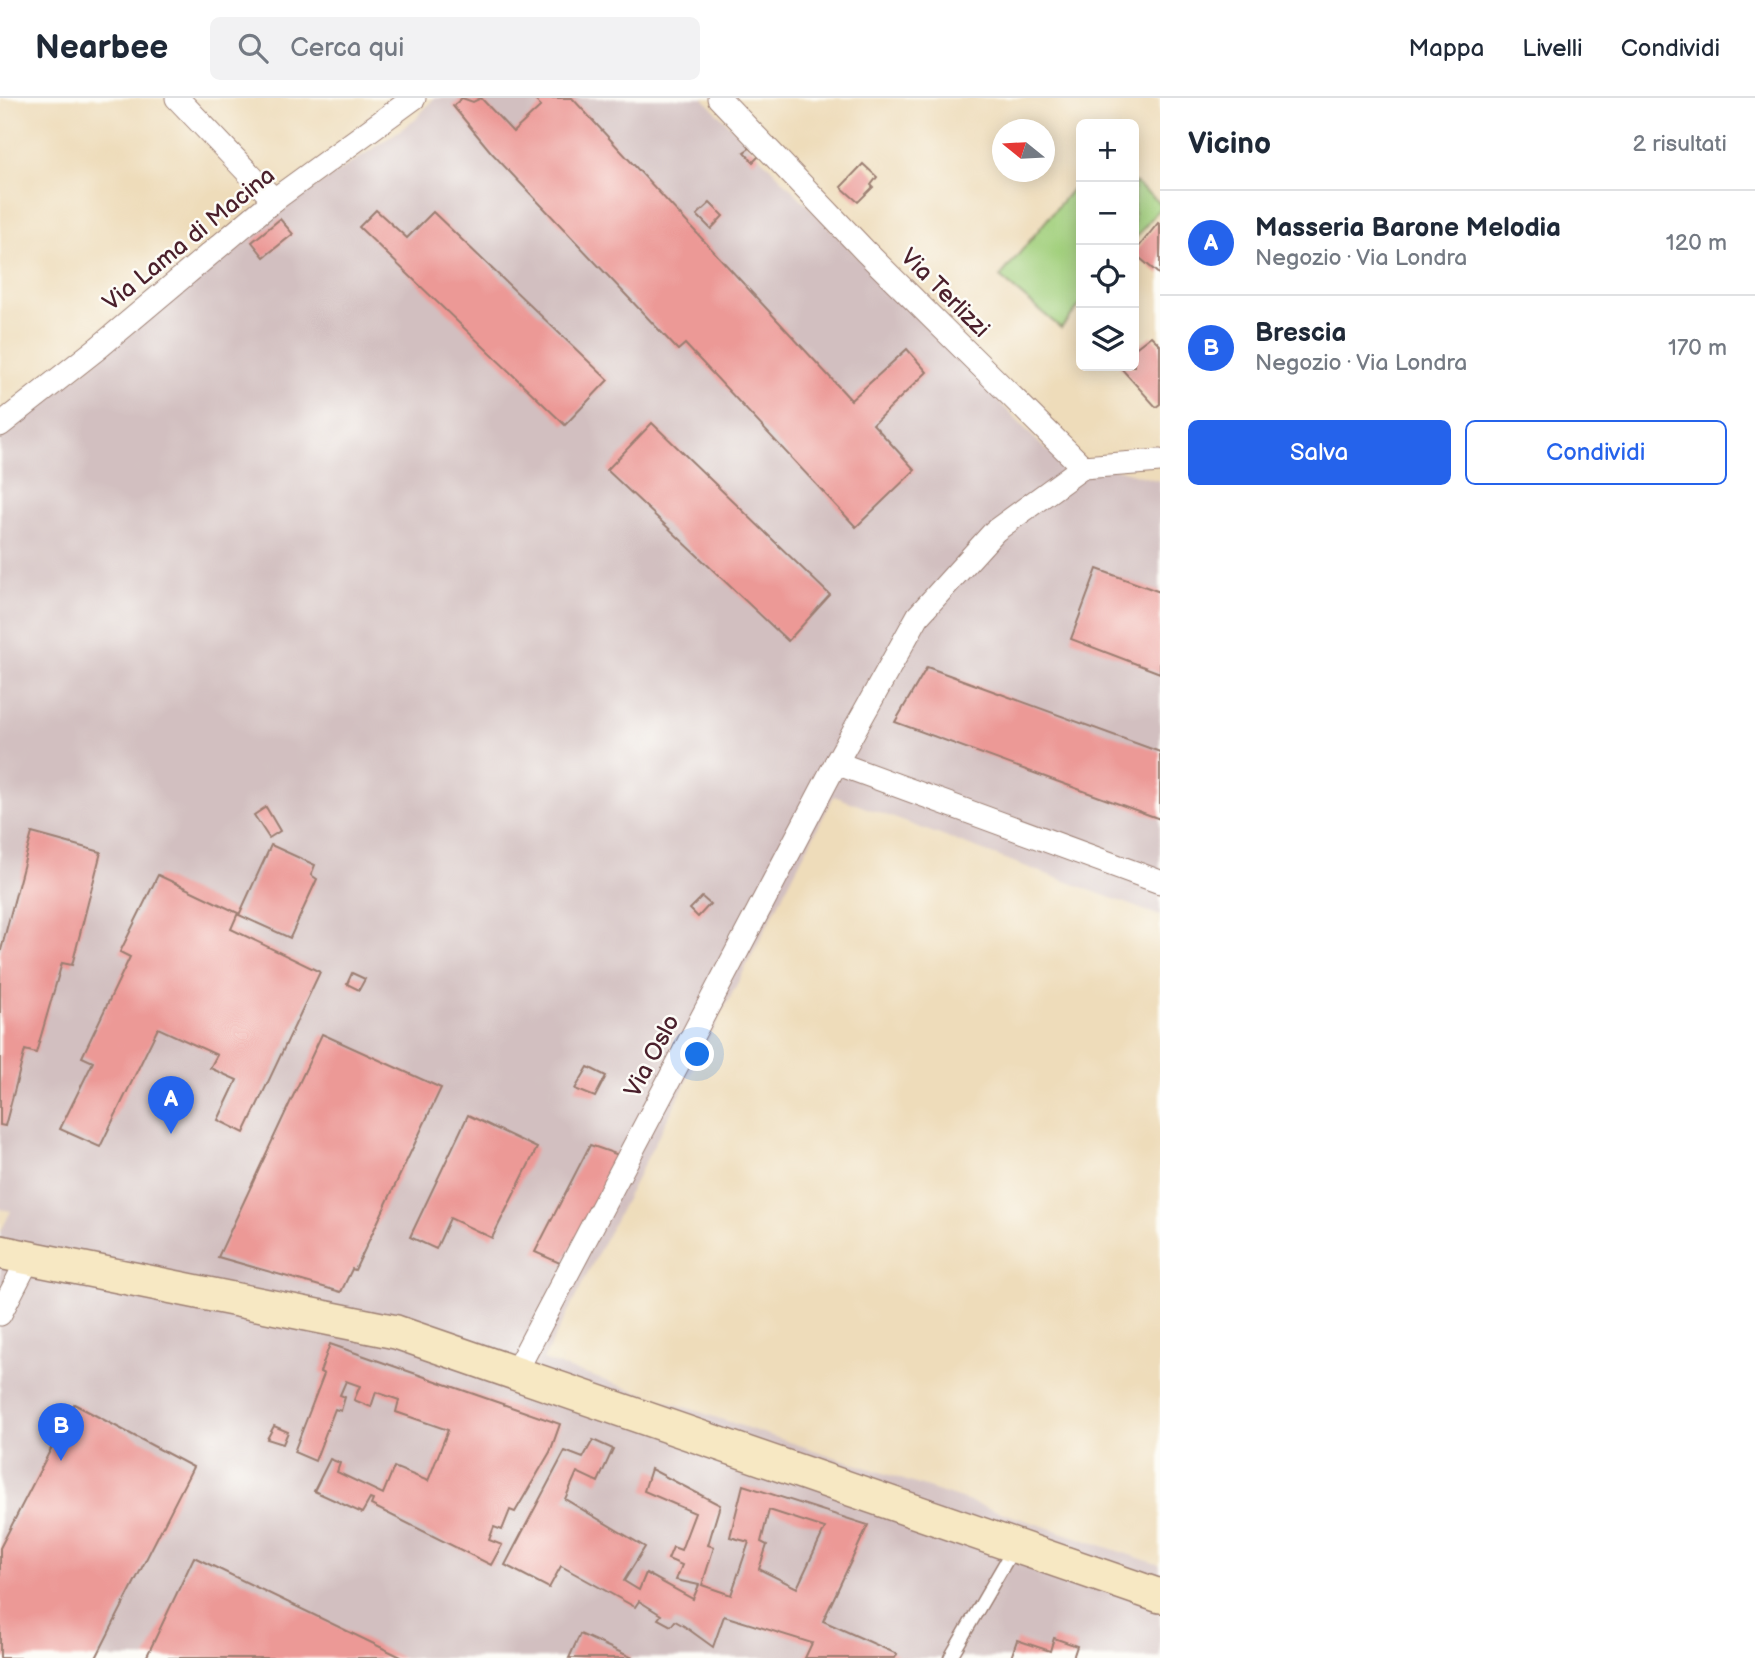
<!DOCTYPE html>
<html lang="it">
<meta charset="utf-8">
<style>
:root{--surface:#fff;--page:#f2f2f3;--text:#1f2937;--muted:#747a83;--line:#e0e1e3;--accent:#2563eb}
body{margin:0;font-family:"Balsamiq Sans",sans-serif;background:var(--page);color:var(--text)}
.controls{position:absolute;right:21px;top:21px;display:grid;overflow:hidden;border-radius:10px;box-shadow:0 4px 18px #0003}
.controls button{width:63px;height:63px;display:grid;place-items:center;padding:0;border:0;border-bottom:2px solid var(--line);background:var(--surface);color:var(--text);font:35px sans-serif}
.compass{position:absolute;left:992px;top:21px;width:63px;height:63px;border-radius:50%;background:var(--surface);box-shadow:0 4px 18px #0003;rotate:288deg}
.you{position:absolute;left:698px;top:957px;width:24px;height:24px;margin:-18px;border:5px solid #fff;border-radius:50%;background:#1a73e8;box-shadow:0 0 0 10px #1a73e833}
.badge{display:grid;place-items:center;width:46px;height:46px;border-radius:50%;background:var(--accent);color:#fff;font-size:23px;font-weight:700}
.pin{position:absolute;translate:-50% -58px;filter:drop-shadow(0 2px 4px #0008)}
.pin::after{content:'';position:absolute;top:37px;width:24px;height:21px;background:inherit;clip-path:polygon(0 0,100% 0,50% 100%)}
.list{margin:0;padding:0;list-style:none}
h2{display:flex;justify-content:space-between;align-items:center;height:91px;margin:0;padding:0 28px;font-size:30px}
h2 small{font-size:23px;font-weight:400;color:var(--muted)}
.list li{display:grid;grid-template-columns:46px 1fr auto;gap:21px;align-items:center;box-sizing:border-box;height:105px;padding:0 28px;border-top:2px solid var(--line)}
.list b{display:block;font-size:26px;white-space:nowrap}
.list p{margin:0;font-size:23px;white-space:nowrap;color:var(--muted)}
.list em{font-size:23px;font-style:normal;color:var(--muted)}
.actions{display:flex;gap:14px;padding:21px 28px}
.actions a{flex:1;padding:16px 0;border:2px solid var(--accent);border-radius:10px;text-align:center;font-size:24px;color:var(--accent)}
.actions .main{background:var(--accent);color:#fff}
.icon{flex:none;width:38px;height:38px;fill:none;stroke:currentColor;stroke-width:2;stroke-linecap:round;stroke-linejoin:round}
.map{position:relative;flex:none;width:1160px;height:1560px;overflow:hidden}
header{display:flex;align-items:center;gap:42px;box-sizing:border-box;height:98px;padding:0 35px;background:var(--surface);border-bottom:2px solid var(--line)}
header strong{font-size:33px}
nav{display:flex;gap:38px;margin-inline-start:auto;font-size:24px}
.search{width:490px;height:63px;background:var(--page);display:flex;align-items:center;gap:18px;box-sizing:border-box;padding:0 24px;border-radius:10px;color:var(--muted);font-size:26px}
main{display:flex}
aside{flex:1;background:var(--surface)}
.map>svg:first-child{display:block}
.industrial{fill:#d2bfc0}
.green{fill:#a3d07e;stroke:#767854;stroke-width:2}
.building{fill:#ec9996;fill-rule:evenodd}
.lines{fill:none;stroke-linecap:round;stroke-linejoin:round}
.lane-casing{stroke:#9c7e72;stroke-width:15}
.street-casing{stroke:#9c7e72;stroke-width:25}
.secondary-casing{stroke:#9c7e72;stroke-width:36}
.lane{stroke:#fff;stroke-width:12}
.street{stroke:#fff;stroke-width:23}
.secondary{stroke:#f7e8c3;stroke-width:33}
.labels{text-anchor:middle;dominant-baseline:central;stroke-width:5;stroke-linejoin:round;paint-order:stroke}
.street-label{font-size:24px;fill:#4a1f2b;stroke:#fdfcf7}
</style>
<header>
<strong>Nearbee</strong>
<div class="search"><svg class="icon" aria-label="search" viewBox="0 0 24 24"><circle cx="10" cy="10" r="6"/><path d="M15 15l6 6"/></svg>Cerca qui</div>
<nav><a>Mappa</a><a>Livelli</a><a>Condividi</a></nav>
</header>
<main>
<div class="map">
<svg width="1160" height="1560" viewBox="0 0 1160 1560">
<rect width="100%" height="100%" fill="#fdfcf7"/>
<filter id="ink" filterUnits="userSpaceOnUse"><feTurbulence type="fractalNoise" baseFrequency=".0143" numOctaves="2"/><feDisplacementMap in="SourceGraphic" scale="14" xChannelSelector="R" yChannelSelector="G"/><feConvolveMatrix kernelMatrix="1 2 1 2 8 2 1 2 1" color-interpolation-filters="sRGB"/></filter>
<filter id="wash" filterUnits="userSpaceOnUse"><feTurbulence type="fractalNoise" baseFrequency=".00686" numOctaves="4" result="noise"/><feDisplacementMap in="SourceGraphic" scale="28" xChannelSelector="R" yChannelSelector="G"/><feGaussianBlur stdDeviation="1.57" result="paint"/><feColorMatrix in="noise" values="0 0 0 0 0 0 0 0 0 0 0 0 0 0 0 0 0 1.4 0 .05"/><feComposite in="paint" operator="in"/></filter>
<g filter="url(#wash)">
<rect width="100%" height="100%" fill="#eedcba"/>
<path class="industrial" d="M434 0H703L1046 352 1160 383V818L834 698 543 1262 1160 1467V1560H0V1135L11 1113 0 1111V341L289 107 415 22Z"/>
<g class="green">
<path d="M1081 80V206L1061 230 1000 179Z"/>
<path d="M1134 84 1160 105V110L1134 142Z"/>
</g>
<g id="blocks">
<g class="building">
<path d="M462 0 473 4 481 0 513 34 541 8 533 0H572L851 302 907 251 927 274 873 326 915 372 856 429 685 246 678 252 491 54 453 8Z"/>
<path d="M750 50 759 58 753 64 744 54Z"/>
<path d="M863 66 877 79 871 87 873 89 858 104 841 89Z"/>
<path d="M710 105 723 118 711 131 697 117Z"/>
<path d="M376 112 407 140 433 114 608 282 565 327 359 129Z"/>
<path d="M280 121 293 136 264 159 252 144Z"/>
<path d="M1158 125 1160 127V177L1134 155Z"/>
<path d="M1151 238 1160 247V306L1156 309 1119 268H1134V251Z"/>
<path d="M652 325 830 497 788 543 607 372Z"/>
<path d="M1097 471 1160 494V575L1071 541Z"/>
<path d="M927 569 1160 654V721L895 624Z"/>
<path d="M266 709 280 733 269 740 254 717Z"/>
<path d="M32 735 101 754 72 867 62 865 36 955 25 952 5 1028 0 1027V856Z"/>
<path d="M271 747 315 767 311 777 317 781 290 840 239 817Z"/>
<path d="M158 777 238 815 231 831 320 874 244 1035 218 1022 237 982 210 970 217 957 158 930 100 1049 60 1031 93 964 82 959 130 859 120 854Z"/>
<path d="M702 799 710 806 698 819 690 811Z"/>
<path d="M352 875 365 881 359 892 347 886Z"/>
<path d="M322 936 441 990 355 1172 352 1171 341 1194 218 1159Z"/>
<path d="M588 969 606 978 595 999 575 991Z"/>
<path d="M468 1017 537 1050 492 1140 450 1120 436 1151 410 1139Z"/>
<path d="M590 1047 619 1057 562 1166 535 1154Z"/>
<path d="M330 1246 560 1326 550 1354 515 1414 510 1412 502 1432 494 1429 489 1442 502 1447 491 1467 371 1407 373 1402 370 1401 362 1415 314 1393 330 1361 340 1365 337 1374 383 1396 394 1369 428 1383 448 1332 396 1314 399 1302 376 1294 371 1309 354 1302 360 1288 346 1283 340 1297 345 1299 341 1313 335 1311 315 1363 294 1354 324 1276 320 1274Z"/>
<path d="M74 1306 193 1369 96 1560H0V1450Z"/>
<path d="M274 1328 288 1334 283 1346 267 1341Z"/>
<path d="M593 1342 613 1351 598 1384 577 1374 565 1401 645 1449 624 1483 639 1492 646 1475 693 1501 699 1487 676 1482 682 1467 668 1461 673 1449 681 1452 695 1415 644 1393 651 1371 720 1407 708 1447 714 1449 702 1487 731 1497 749 1444 730 1439 743 1387 868 1427 823 1523 897 1556 895 1560H805L812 1545 724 1518 713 1549 684 1528 675 1523 671 1528 658 1521 661 1517 639 1503 635 1509 561 1468 549 1490 505 1467 565 1353 583 1360ZM769 1412 825 1430 797 1490 759 1471 767 1447 761 1444Z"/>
<path d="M194 1459 403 1560H146Z"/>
<path d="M580 1536 633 1560H569Z"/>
<path d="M1054 1540 1077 1548 1073 1560H1011L1017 1542 1050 1553Z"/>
</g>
</g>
</g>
<g filter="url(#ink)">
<use href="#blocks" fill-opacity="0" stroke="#9c7e72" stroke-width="2"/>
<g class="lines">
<defs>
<path id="lane" d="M950 1560 1015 1448"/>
<g id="street">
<path d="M177 0 274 102"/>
<path d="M719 0 865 153 1083 369 1160 363"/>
<path d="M0 327 98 250 274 102 414 0"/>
<path d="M836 665 1160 784"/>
<path d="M0 1216 29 1160"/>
<path d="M515 1275 836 665 918 518 995 433 1083 369"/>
</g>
<path id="secondary" d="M0 1154 396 1234 1160 1498"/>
</defs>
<use href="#lane" class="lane-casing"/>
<use href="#street" class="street-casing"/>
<use href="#secondary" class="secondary-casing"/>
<use href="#lane" class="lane"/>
<use href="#street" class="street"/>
<use href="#secondary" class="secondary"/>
</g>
</g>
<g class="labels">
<g class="street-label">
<text transform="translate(189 141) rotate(-39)">Via Lama di Macina</text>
<text transform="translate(945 195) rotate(45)">Via Terlizzi</text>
<text transform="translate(652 958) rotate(-62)">Via Oslo</text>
</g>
</g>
</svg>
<div class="controls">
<button>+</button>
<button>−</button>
<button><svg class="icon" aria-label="locate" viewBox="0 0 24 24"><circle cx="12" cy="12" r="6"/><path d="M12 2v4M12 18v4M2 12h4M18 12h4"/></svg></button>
<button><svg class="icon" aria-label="layers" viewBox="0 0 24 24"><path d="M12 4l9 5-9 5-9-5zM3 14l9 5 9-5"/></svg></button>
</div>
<svg class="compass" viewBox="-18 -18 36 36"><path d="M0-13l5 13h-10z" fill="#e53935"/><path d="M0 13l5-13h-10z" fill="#747a83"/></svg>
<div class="you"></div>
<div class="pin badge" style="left:171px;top:1036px">A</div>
<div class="pin badge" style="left:61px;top:1363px">B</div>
</div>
<aside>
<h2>Vicino<small>2 risultati</small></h2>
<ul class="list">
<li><span class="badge">A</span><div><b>Masseria Barone Melodia</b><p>Negozio · Via Londra</p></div><em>120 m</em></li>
<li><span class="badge">B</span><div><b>Brescia</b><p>Negozio · Via Londra</p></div><em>170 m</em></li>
</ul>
<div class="actions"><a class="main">Salva</a><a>Condividi</a></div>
</aside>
</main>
